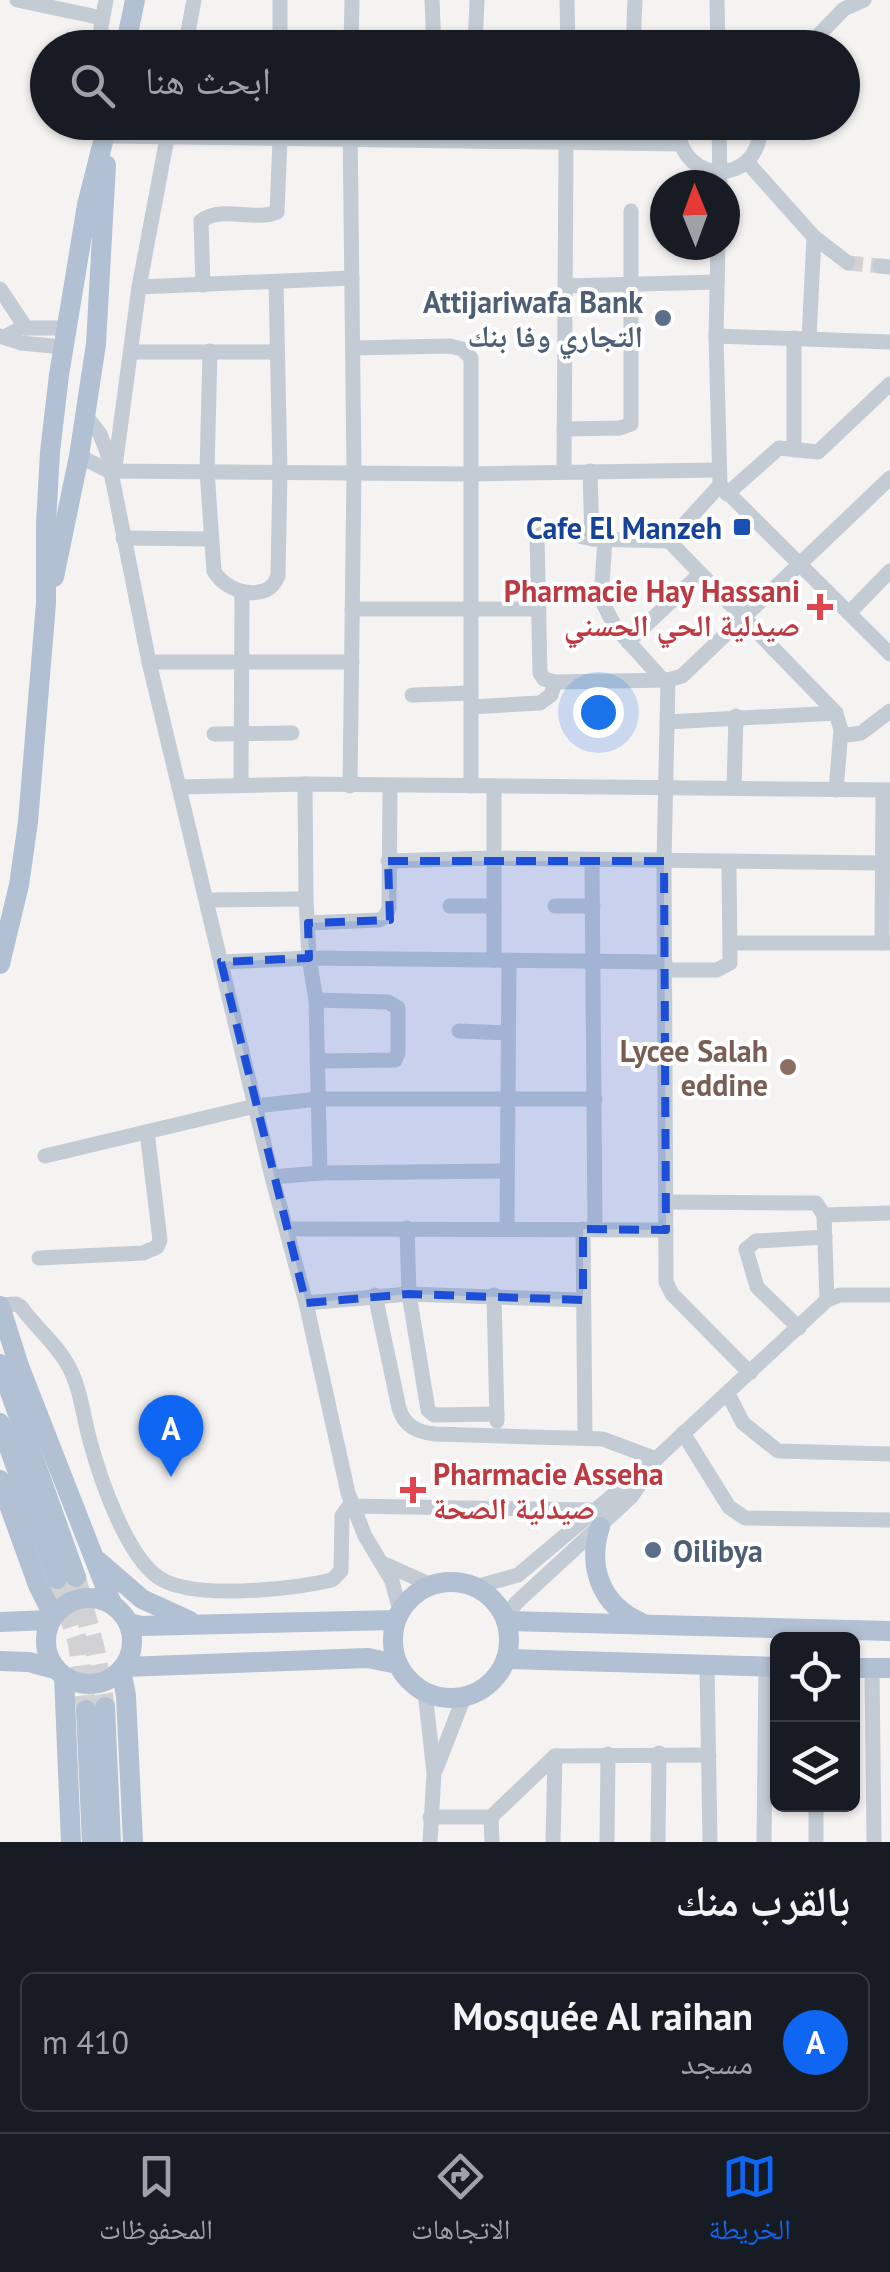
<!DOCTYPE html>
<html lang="ar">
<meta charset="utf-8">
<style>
:root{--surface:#171b24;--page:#20242c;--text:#f1f3f6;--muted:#9ea1a6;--line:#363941;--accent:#0f66f2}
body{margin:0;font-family:"PT Sans","Noto Naskh Arabic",sans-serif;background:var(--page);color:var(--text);direction:rtl}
.controls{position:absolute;right:30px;bottom:30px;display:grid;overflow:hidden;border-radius:15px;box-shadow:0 2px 8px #0004}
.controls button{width:90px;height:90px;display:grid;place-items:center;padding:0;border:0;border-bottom:2px solid var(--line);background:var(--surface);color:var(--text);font:50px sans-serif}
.compass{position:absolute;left:650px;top:170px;width:90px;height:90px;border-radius:50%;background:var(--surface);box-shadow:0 2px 8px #0004;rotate:359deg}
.you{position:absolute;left:598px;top:712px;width:35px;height:35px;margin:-25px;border:8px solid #fff;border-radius:50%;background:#1a73e8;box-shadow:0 0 0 15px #1a73e833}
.badge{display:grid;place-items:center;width:65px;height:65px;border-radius:50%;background:var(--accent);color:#fff;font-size:32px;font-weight:700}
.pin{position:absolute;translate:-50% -82px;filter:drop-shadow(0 2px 5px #0008)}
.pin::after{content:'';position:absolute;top:52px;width:35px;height:30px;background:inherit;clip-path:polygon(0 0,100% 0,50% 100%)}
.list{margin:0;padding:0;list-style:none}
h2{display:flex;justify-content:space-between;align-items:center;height:130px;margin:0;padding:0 40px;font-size:42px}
h2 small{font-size:32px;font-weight:400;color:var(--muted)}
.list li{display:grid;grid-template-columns:65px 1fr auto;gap:30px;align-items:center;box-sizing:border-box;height:140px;margin:0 20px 20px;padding:0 20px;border:2px solid var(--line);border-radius:15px}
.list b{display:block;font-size:38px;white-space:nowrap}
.list p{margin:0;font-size:32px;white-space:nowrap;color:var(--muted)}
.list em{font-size:32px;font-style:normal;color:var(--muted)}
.icon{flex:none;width:55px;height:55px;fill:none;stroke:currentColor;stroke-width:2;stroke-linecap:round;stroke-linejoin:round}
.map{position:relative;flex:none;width:890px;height:1842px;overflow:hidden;direction:ltr}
.search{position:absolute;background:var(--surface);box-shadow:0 2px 8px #0004;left:30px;right:30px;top:30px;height:110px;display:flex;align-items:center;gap:25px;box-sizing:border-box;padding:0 35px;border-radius:55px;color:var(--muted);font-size:38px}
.sheet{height:290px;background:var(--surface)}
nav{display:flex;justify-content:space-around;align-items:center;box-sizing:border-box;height:140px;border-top:2px solid var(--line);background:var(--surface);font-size:28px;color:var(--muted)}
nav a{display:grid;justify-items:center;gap:5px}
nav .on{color:var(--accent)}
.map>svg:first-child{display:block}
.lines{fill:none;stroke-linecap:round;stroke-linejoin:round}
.minor-tunnel{stroke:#d2d2d5;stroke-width:15;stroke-dasharray:15 8;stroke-linecap:butt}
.major-tunnel{stroke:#d2d2d5;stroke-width:20;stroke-dasharray:20 10;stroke-linecap:butt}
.minor{stroke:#c3ccd4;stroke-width:15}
.major{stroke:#b1c0d2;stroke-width:20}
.marked{fill:#1d4ed8;fill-opacity:0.2;stroke:#1d4ed8;stroke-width:8;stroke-dasharray:20 12;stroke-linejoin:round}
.service-dot{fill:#5c6f8a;stroke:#fff;stroke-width:4}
.transit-dot{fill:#1a4fb4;stroke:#fff;stroke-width:4}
.health-dot{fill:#e0444e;stroke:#fff;stroke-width:4}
.education-dot{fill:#8d6e63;stroke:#fff;stroke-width:4}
.labels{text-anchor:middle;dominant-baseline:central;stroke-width:8;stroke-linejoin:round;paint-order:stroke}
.service-label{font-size:30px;font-weight:bold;fill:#4e5e75;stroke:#fff;text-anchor:end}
.transit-label{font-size:30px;font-weight:bold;fill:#164399;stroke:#fff;text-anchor:end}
.health-label{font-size:30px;font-weight:bold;fill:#be3a42;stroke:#fff;text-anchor:end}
.education-label{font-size:30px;font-weight:bold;fill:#785e54;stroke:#fff;text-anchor:end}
</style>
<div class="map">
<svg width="890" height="1842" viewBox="0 0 890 1842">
<rect width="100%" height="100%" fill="#f5f2f2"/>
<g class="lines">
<path class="minor-tunnel" d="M848 263 880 266"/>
<g class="major-tunnel">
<path d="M76 1577 96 1654 105 1707"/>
<path d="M57 1579 78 1643 86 1710"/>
</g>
<g class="minor">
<path d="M17 0 102 18"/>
<path d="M432 0 434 48"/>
<path d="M567 0 568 48"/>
<path d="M717 0 718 48"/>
<path d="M101 48V27L106 0"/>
<path d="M185 48 194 0"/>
<path d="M280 48V0"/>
<path d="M351 48 352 0"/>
<path d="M475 48 477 0"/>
<path d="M633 48 635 0"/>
<path d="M806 48 844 9 864 0"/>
<path d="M261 122 678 129"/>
<path d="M350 122 354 472 350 786"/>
<path d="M719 122 720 185"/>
<path d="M106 136 680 144"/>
<path d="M679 138C694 192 767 177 759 122"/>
<path d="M747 162 814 237 848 263"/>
<path d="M718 245 716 336 720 485 890 654"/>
<path d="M880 266 890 267"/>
<path d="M203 285 201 221C222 205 254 222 277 212L280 140"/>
<path d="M565 286 717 282"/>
<path d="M139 287 352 278"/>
<path d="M0 289 26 328"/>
<path d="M0 336 21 343 63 347"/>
<path d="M6 336 21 328H66"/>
<path d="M716 336 890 342"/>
<path d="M794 338V450"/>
<path d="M809 338 814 237"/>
<path d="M354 348 450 346 462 349 471 358V786"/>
<path d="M210 351 207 471 214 571C226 593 268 604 278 576L280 472 276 282"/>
<path d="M131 352H277"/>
<path d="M86 416 100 434 107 452 149 662 272 1177 306 1303 348 1493 365 1536 392 1581 400 1611"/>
<path d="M564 429 620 428 631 424V211"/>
<path d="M79 456 109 471 469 474 717 470"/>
<path d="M115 467 139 287 167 138"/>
<path d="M590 471 592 539"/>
<path d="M564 472 566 143"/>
<path d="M720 485 669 541 836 713 841 730 836 790"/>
<path d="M727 494 779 448 818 452 890 384"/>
<path d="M123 538 210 539"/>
<path d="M605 539 601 599 615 627 663 680"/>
<path d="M669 541 592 539 553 530 537 536 540 673 544 679 555 682 668 680 682 676 890 478"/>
<path d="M352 609H539"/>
<path d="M849 613 890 571"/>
<path d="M628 642 700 574"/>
<path d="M149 662H352"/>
<path d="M668 680 664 861 666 1282 672 1294 750 1373"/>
<path d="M412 695 471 693"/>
<path d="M471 707 540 703 551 695 555 682"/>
<path d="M667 722 836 713"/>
<path d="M214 734 292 733"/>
<path d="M841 736 861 733 890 711"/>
<path d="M305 784 306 899 309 958 316 1000 320 1173"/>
<path d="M241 785 242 592"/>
<path d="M179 787 305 784 890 790"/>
<path d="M734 788 736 716"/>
<path d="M388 861 494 858 881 863"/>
<path d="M592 862 595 1229"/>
<path d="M208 900 306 899"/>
<path d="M450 906H494"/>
<path d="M555 906H593"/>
<path d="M308 923 379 920 385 917 389 908 390 787"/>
<path d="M732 943H890"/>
<path d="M882 943 883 790"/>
<path d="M494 960V786"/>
<path d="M221 962 309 958 665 962"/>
<path d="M665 970H717L730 963 729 863"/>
<path d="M316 1000 388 1002 398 1008V1053L395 1060 317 1061"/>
<path d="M459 1031 508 1033"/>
<path d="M45 1156 255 1106 318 1099H595"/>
<path d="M272 1177 320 1173 506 1171"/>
<path d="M666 1202 816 1203 824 1215 827 1300"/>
<path d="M824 1215 890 1213"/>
<path d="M507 1227 509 963"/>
<path d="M407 1228 409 1294 428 1410 434 1415 497 1414"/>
<path d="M287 1229 666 1230"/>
<path d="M583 1229 585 1438"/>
<path d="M39 1258 143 1253 157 1247 160 1240 147 1132"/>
<path d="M375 1295 399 1408C404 1426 417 1432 435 1434L603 1439 656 1459"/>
<path d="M494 1295 497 1421"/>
<path d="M306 1303 409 1294 583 1300"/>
<path d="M0 1305 16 1304 21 1307C36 1328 57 1344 69 1367 81 1390 83 1416 90 1441 100 1478 126 1555 158 1577 191 1601 293 1589 332 1580L341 1571 342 1516 349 1506 594 1510"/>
<path d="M799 1328 757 1287 746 1249 756 1241 825 1237"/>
<path d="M728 1394 743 1423 778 1451 890 1454"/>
<path d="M683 1433 729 1507 745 1518 890 1520"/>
<path d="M387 1565 431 1585"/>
<path d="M475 1587 518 1575 656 1459 827 1300 840 1295H890"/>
<path d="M505 1618 516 1603 631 1497 652 1467"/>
<path d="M707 1666 710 1842"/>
<path d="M872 1668 874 1842"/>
<path d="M425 1692 434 1773 430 1842"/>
<path d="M436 1769 464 1697"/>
<path d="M816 1804V1842"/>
<path d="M430 1817H491L555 1756 709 1755"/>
<path d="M491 1817 492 1842"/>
<path d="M553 1842 555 1756"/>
<path d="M607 1842 608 1754"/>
<path d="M658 1842 659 1753"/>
<path d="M764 1842 766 1667"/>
</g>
<g class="major">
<path d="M125 48 135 0"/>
<path d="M54 577 79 456 96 344 106 165"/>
<path d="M0 964 19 885 28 822 46 603V524L50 452 59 375 87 205 108 122"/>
<path d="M0 1306 19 1366 112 1604"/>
<path d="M0 1364 76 1577"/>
<path d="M0 1423 57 1579"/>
<path d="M0 1480 38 1585 53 1615"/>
<path d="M600 1527C587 1567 601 1605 640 1622"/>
<path d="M98 1561 142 1599 190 1621"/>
<circle cx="451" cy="1640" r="58"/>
<circle cx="89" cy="1641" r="43"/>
<path d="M506 1621 890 1631"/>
<path d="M0 1622 50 1620"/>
<path d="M129 1623 141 1626 396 1620"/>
<path d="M506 1659 778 1667"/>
<path d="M0 1661 29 1662 55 1669"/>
<path d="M124 1667 368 1658 397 1664"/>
<path d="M852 1668H890"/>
<path d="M121 1670 126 1696 133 1842"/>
<path d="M64 1676 71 1842"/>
<path d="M105 1707 111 1842"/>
<path d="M86 1710 92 1842"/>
</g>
</g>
<path class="marked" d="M388 861H664L666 1230 583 1229V1300L409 1294 306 1303 221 962 309 958 308 923 390 920Z"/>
<g class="service-dot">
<circle cx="663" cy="318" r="10"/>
<circle cx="653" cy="1550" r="10"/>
</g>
<rect class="transit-dot" x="732" y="517" width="20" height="20" rx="5"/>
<g class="health-dot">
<path d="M815 592h10v10h10v10h-10v10h-10v-10h-10v-10h10z"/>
<path d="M408 1475h10v10h10v10h-10v10h-10v-10h-10v-10h10z"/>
</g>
<circle class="education-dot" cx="788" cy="1067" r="10"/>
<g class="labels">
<g class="service-label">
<text x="643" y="301">Attijariwafa Bank<tspan x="643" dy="34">التجاري وفا بنك</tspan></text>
<text x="673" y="1550" text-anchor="start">Oilibya</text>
</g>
<g class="transit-label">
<text x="722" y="527">Cafe El Manzeh</text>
</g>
<g class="health-label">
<text x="800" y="590">Pharmacie Hay Hassani<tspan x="800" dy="34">صيدلية الحي الحسني</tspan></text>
<text x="433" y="1473" text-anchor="start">Pharmacie Asseha<tspan x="433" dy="34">صيدلية الصحة</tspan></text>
</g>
<g class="education-label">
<text x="768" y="1050">Lycee Salah<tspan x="768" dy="34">eddine</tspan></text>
</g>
</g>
</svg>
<div class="controls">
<button><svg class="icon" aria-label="locate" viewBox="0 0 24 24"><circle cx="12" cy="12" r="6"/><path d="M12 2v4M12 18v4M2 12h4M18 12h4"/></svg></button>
<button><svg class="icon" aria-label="layers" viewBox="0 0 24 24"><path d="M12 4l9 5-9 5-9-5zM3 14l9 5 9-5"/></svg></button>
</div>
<svg class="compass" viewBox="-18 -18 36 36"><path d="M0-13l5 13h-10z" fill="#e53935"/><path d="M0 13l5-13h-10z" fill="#9ea1a6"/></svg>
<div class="you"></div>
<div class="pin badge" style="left:171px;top:1477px">A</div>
<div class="search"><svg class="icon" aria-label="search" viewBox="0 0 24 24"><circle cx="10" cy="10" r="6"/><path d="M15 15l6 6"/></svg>ابحث هنا</div>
</div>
<section class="sheet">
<h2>بالقرب منك<small></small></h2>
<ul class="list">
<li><span class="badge">A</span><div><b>Mosquée Al raihan</b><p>مسجد</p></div><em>410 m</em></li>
</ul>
</section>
<nav>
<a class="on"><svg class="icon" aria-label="map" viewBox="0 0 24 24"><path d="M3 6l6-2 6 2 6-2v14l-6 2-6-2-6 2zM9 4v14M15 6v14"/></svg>الخريطة</a>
<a><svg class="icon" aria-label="directions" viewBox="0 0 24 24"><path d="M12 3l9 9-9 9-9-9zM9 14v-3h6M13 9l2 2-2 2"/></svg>الاتجاهات</a>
<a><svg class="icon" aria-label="saved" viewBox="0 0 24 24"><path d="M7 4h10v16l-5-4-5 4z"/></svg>المحفوظات</a>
</nav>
